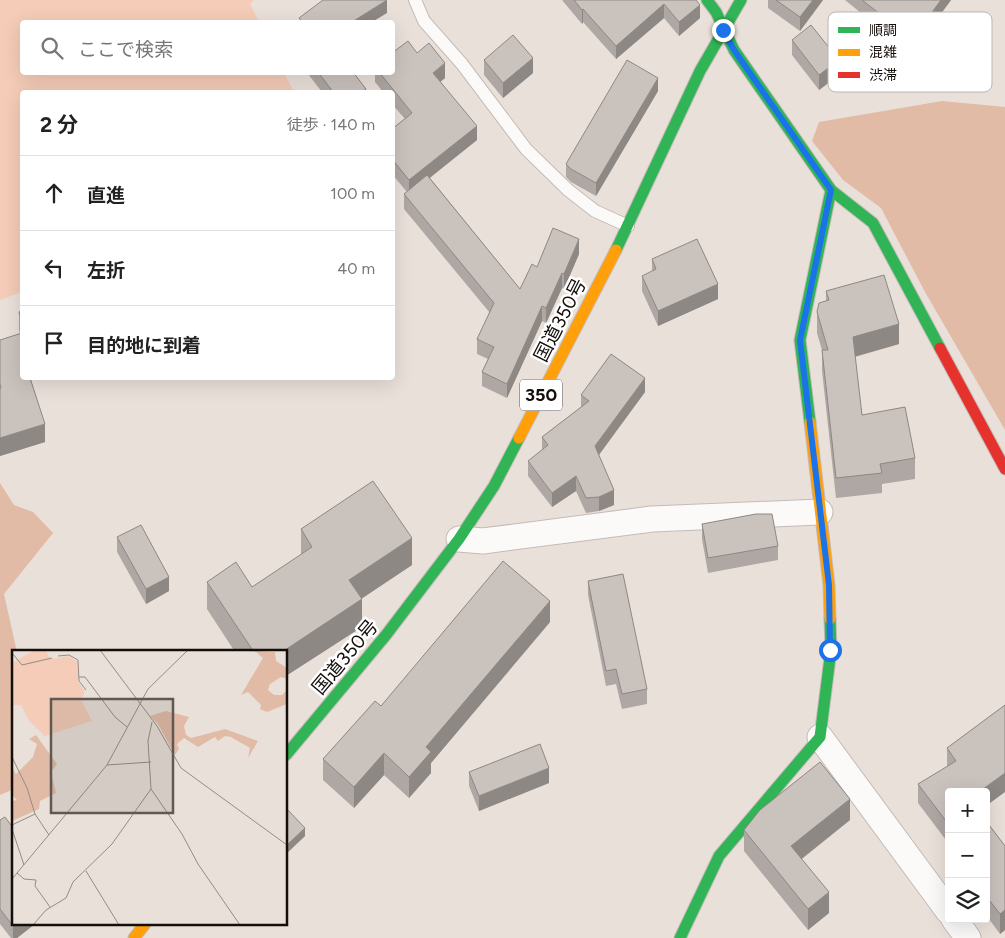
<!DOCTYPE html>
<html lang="ja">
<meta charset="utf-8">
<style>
:root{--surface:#fff;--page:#f2f2f2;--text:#222;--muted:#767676;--line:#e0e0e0}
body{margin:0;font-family:Figtree,"Noto Sans JP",sans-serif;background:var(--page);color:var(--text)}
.controls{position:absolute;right:15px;bottom:15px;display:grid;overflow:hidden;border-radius:5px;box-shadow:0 5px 20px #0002}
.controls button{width:45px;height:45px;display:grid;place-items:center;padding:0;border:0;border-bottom:1px solid var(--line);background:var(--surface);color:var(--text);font:25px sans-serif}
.stop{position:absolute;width:15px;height:15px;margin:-11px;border:4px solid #1a73e8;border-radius:50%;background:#fff}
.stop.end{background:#1a73e8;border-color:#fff;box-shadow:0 1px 5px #0008}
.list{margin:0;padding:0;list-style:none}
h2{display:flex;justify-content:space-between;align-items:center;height:65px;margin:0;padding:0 20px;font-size:21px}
h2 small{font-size:16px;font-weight:400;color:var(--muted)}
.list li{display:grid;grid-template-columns:32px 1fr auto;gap:15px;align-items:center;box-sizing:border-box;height:75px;padding:0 20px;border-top:1px solid var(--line)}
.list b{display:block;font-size:19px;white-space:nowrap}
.list em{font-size:16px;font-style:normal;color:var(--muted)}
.icon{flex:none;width:28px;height:28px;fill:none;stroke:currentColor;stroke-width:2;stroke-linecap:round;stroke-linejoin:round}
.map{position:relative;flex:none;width:1005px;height:938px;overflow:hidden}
.search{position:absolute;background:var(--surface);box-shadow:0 5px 20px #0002;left:20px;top:20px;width:375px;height:55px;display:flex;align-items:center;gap:12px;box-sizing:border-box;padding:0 18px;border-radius:5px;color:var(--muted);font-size:19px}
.panel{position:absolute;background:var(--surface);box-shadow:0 5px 20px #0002;left:20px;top:90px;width:375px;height:290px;border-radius:5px}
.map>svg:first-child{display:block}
.green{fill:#f4ccb7}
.forest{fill:#e2bba6}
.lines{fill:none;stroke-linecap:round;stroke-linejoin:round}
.lane-casing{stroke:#c4bbb7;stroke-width:14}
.street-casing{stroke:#c4bbb7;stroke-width:27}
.fast-casing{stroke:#c4bbb7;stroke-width:13}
.slow-casing{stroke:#c4bbb7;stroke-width:13}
.jam-casing{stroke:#c4bbb7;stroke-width:13}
.lane{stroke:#fcfaf9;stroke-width:12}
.street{stroke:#fcfaf9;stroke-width:25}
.fast{stroke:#30b455;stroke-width:11}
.slow{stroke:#ff9f0a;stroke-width:11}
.jam{stroke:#e5322d;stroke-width:11}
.wall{fill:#aea7a3}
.shaded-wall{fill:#8d8884}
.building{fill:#cac2bd;stroke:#8d8884}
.route{stroke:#1a73e8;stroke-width:6}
.labels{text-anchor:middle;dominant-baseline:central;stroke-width:5;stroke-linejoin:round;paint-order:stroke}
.shield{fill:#fff;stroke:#5a5654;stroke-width:1}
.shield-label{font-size:18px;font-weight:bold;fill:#140e0b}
.street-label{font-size:19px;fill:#140e0b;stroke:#fff}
.inset-road{fill:none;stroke:#948c87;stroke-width:1}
.view{fill:#5f5853;fill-opacity:0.15;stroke:#5f5853;stroke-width:2.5}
.inset-edge{fill:none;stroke:#140e0b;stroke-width:2.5}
.key{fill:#fff;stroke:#b8b7b6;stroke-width:1}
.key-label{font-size:14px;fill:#140e0b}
</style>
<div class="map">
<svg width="1005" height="938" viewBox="0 0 1005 938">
<rect width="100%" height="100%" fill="#eae0da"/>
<path class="green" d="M0 0H254L250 4 259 22H22V72L284 73 294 92H22V292L0 300Z"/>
<g class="forest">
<path d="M942 101 1005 107V430L925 292 881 208 843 180 812 141 819 122Z"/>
<path d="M0 483 14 505 33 512 53 533 4 594 17 652H14V789L0 795Z"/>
</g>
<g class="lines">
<defs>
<path id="lane" d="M415 0 424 21 462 64 526 149 568 190 595 211 628 226"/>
<g id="street">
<path d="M459 539 483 541 652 519 820 512"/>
<path d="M820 737 949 912"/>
<path d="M954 919 968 938"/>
</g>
<g id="fast">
<path d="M707 0 716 12 734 50 831 190 873 223 940 348"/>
<path d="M616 250 700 71 741 0"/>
<path d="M810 422 800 340 831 190"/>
<path d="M286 755 386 635 459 539 494 486 519 438"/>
<path d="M680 938 719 856 820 737 831 650 830 619"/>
</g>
<g id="slow">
<path d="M810 422 829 585 830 619"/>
<path d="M519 438 616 250"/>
<path d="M134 938 145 924"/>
</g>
<path id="jam" d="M940 348 1005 469"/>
</defs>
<use href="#lane" class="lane-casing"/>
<use href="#street" class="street-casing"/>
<use href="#fast" class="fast-casing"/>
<use href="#slow" class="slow-casing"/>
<use href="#jam" class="jam-casing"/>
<use href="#lane" class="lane"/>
<use href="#street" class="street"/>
<use href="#fast" class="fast"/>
<use href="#slow" class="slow"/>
<use href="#jam" class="jam"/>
</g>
<g class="wall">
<path d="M562 0H696L700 18 679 36 664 18 616 59 583 22 582 24Z"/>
<path d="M768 0H823L800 31 768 8Z"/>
<path d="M845 0H951L909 57V66L892 86 865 63V50L882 30Z"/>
<path d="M792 40 839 75 819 90 792 55Z"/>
<path d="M417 53 445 78 440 82 477 140 430 178 520 289 537 267 579 254 564 289 562 288 546 323 542 321 507 398 482 386V372L488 359 477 354V339L490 313 404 209V194L407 192 392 174V129L405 119 392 104V92H383L375 82V72H392Z"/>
<path d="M484 60 533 73 503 98 484 75Z"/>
<path d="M308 72H353L366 92H322L308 74Z"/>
<path d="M658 91 596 196 571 182 566 177V164Z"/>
<path d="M652 259 718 299 658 326 642 291V276L652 272Z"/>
<path d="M826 291 899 344 855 357 862 415 915 458V479L882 484V493L836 498 822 371V350L817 333V312L826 301Z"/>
<path d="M22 310V378H34L31 379 45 442 0 456V340L20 334 19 330V312Z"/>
<path d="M645 392 599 455 614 505 599 511 586 513 576 491 552 507 528 476V461L542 450V437L581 407V395Z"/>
<path d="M702 524 778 546V560L708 573 702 539Z"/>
<path d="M301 529 412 565 361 599 362 627 286 652H235L207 609V582L252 587 301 555Z"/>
<path d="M117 537 169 591 146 604 117 552Z"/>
<path d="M588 581 647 689V704L622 709 616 684 606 686 588 595Z"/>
<path d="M550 622 431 763V773L409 798 384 775 354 808 323 780V759L381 706Z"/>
<path d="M1005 705 949 792V844L918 803V784L947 767V748Z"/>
<path d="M469 772 549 783 479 811 469 786Z"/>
<path d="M286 808 305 836 287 853 286 851Z"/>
<path d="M0 820 14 924H35L17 938H11L0 924Z"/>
<path d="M850 820 802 859 829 913 808 930 744 851V830Z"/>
<path d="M986 821 1005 846V930L1000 934 986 915Z"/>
</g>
<g class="shaded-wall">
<path d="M387 0V13L372 22H352Z"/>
<path d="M813 0H823L800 31V17Z"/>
<path d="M941 0H951L909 57V66L892 86V72L905 49Z"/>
<path d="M664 4V18L616 59V46Z"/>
<path d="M700 5V18L679 36V22Z"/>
<path d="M583 9V22L582 24V10Z"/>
<path d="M533 58V73L503 98V83Z"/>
<path d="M839 60V75L819 90V75Z"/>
<path d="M445 63V78L433 88V73Z"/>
<path d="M658 78V91L596 196V183Z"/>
<path d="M477 126V140L409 194V180Z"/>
<path d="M579 239V254L564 289V274Z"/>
<path d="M562 273V288L546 323V308Z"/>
<path d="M718 284V299L658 326V311Z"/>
<path d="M542 306V321L507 398V384Z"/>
<path d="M899 324V344L853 357V337Z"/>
<path d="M645 378V392L595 460V446Z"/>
<path d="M45 424V442L0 456V438Z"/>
<path d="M576 476V491L552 507V493Z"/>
<path d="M614 490V505L599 511V497Z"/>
<path d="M412 538V565L349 607V580Z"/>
<path d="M169 577V591L146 604V589Z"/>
<path d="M362 599V627L286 676V652H282Z"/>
<path d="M550 601V622L431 763V773L409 798V777L426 747Z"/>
<path d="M384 753V775L354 808V787Z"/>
<path d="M549 768V783L479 811V796Z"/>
<path d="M1005 773V792L986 806V792H979Z"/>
<path d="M850 799V820L791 867V846Z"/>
<path d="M305 828V836L287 853V845Z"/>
<path d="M829 892V913L808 930V909Z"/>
<path d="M1005 910V930L1000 934V914Z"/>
<path d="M16 924H35L17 938H13V926Z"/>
</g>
<g class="building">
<path d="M323 0H387L352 22H302L299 18Z"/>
<path d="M574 0H696L700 5 679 22 664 4 616 46 583 9 582 10Z"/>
<path d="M776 0H813L800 17Z"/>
<path d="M862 0H941L905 49 909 52 892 72 865 50 889 21Z"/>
<path d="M811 25 839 60 819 75 792 40Z"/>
<path d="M513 35 533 58 503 83 484 60Z"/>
<path d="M408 41 417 53 429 43 445 63 433 73 477 126 409 180 392 159V129L412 113 379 72H392V53Z"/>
<path d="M627 60 658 78 596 183 571 169 566 164Z"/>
<path d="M318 72H353L366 89 361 92H333Z"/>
<path d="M427 175 520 289 532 264 537 267 553 228 579 239 564 274 562 273 546 308 542 306 507 384 482 372 494 347 477 339 494 303 404 194Z"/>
<path d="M697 239 718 284 658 311 642 276 656 269 652 259Z"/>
<path d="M884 275 899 324 853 337 862 415 905 407 915 458 880 464 882 473 836 478 822 350H828L817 312 819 303 829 300 826 291Z"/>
<path d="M22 310V323L19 312Z"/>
<path d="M22 333V378H30L45 424 0 438V389L1 388 0 384V340Z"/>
<path d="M611 354 645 378 595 446 614 490 599 497 586 498 576 476 552 493 528 461 548 445 542 437 589 401 581 395Z"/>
<path d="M373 481 412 538 349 580 362 599 282 652H254L207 582 236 562 252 587 312 547 301 529Z"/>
<path d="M756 514H772L778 546 708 558 702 524Z"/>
<path d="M141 525 169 577 146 589 117 537Z"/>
<path d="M503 561 550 601 426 747 431 752 409 777 384 753 354 787 323 759 375 701 381 706Z"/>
<path d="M623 574 647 689 622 694 616 669 606 671 588 581Z"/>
<path d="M1005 705V773L979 792H949V825L918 784 956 761 947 748Z"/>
<path d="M540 744 549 768 479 796 469 772Z"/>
<path d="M820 762 850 799 791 846 829 892 808 909 744 830 760 810Z"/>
<path d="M286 808 305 828 287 845 286 844Z"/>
<path d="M5 817 14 829V924H16L13 926 0 909V820Z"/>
<path d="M986 821 1005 846V910L1000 914 986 896Z"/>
</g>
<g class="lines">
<path class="route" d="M723 30 734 50 831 190 800 340 829 585 830 650"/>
</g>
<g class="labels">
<rect class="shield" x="520" y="379.5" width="42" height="31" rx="4"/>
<g class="shield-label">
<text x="541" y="395">350</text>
</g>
<g class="street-label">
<text transform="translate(560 320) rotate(-63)">国道350号</text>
<text transform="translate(345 657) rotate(-50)">国道350号</text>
</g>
</g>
<g transform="translate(12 650)">
<rect width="275" height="275" fill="#eae0da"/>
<path d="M23 0H33L39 9 57 6 66 12V32L73 42 69 50 80 71 33 86 17 71 9 55H0V13Z" fill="#f4ccb7"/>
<path d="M228 0 263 2 264 11 275 18V29L269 27 258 34 256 40 262 45H270L275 40V54L255 62 248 59 249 55 236 42 229 45 251 8 244 2ZM154 61 177 67 172 76 174 85 179 88 213 79 246 91 236 108 238 98 219 87 213 86 206 91 203 87 186 97 172 88 165 94 167 99 163 105 146 74 138 66ZM24 85 45 114 39 122 44 143 28 151 27 159 0 171V151L5 150 0 145V117L4 124 21 107 25 94 17 89Z" fill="#e2bba6"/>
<path class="inset-road" d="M88 0 145 76 169 118 275 195M0 3 10 15 40 8M46 6 57 5 66 10 67 31 74 40M67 27H73L103 67 115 77M0 107 15 138 23 164 37 185M95 115 139 112M139 139 170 184 186 214 228 275M0 175 23 164M0 179 12 215M74 221 107 275M5 223 12 229 24 230 23 236 38 257M0 229 95 115 136 39 176 0M21 275 34 260 54 248 61 232 100 194 139 139 136 91 140 72"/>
<path class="view" d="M39 49H161V163H39Z"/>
<rect width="275" height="275" class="inset-edge"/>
</g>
<rect x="828" y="12" width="164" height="80" rx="8" class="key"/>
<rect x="838" y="27" width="22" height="6" fill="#30b455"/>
<rect x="838" y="49" width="22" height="7" fill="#ff9f0a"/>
<rect x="838" y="72" width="22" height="6" fill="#e5322d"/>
<g class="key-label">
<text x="869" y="35">順調</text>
<text x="869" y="57">混雑</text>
<text x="869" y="80">渋滞</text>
</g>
</svg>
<div class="controls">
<button>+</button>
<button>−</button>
<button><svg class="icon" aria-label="layers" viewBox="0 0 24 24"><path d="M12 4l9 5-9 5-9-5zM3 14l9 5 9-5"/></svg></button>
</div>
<div class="stop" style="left:830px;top:650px"></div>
<div class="stop end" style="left:723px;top:30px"></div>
<div class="search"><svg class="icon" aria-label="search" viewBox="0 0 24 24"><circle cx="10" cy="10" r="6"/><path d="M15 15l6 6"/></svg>ここで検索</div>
<section class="panel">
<h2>2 分<small>徒歩 · 140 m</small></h2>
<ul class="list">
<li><svg class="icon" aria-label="ahead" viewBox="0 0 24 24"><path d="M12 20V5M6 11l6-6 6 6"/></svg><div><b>直進</b></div><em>100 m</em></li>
<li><svg class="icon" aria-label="left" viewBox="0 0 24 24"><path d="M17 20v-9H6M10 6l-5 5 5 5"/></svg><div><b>左折</b></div><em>40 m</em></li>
<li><svg class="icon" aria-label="arrive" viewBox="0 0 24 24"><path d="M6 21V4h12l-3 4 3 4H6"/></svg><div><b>目的地に到着</b></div></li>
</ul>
</section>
</div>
